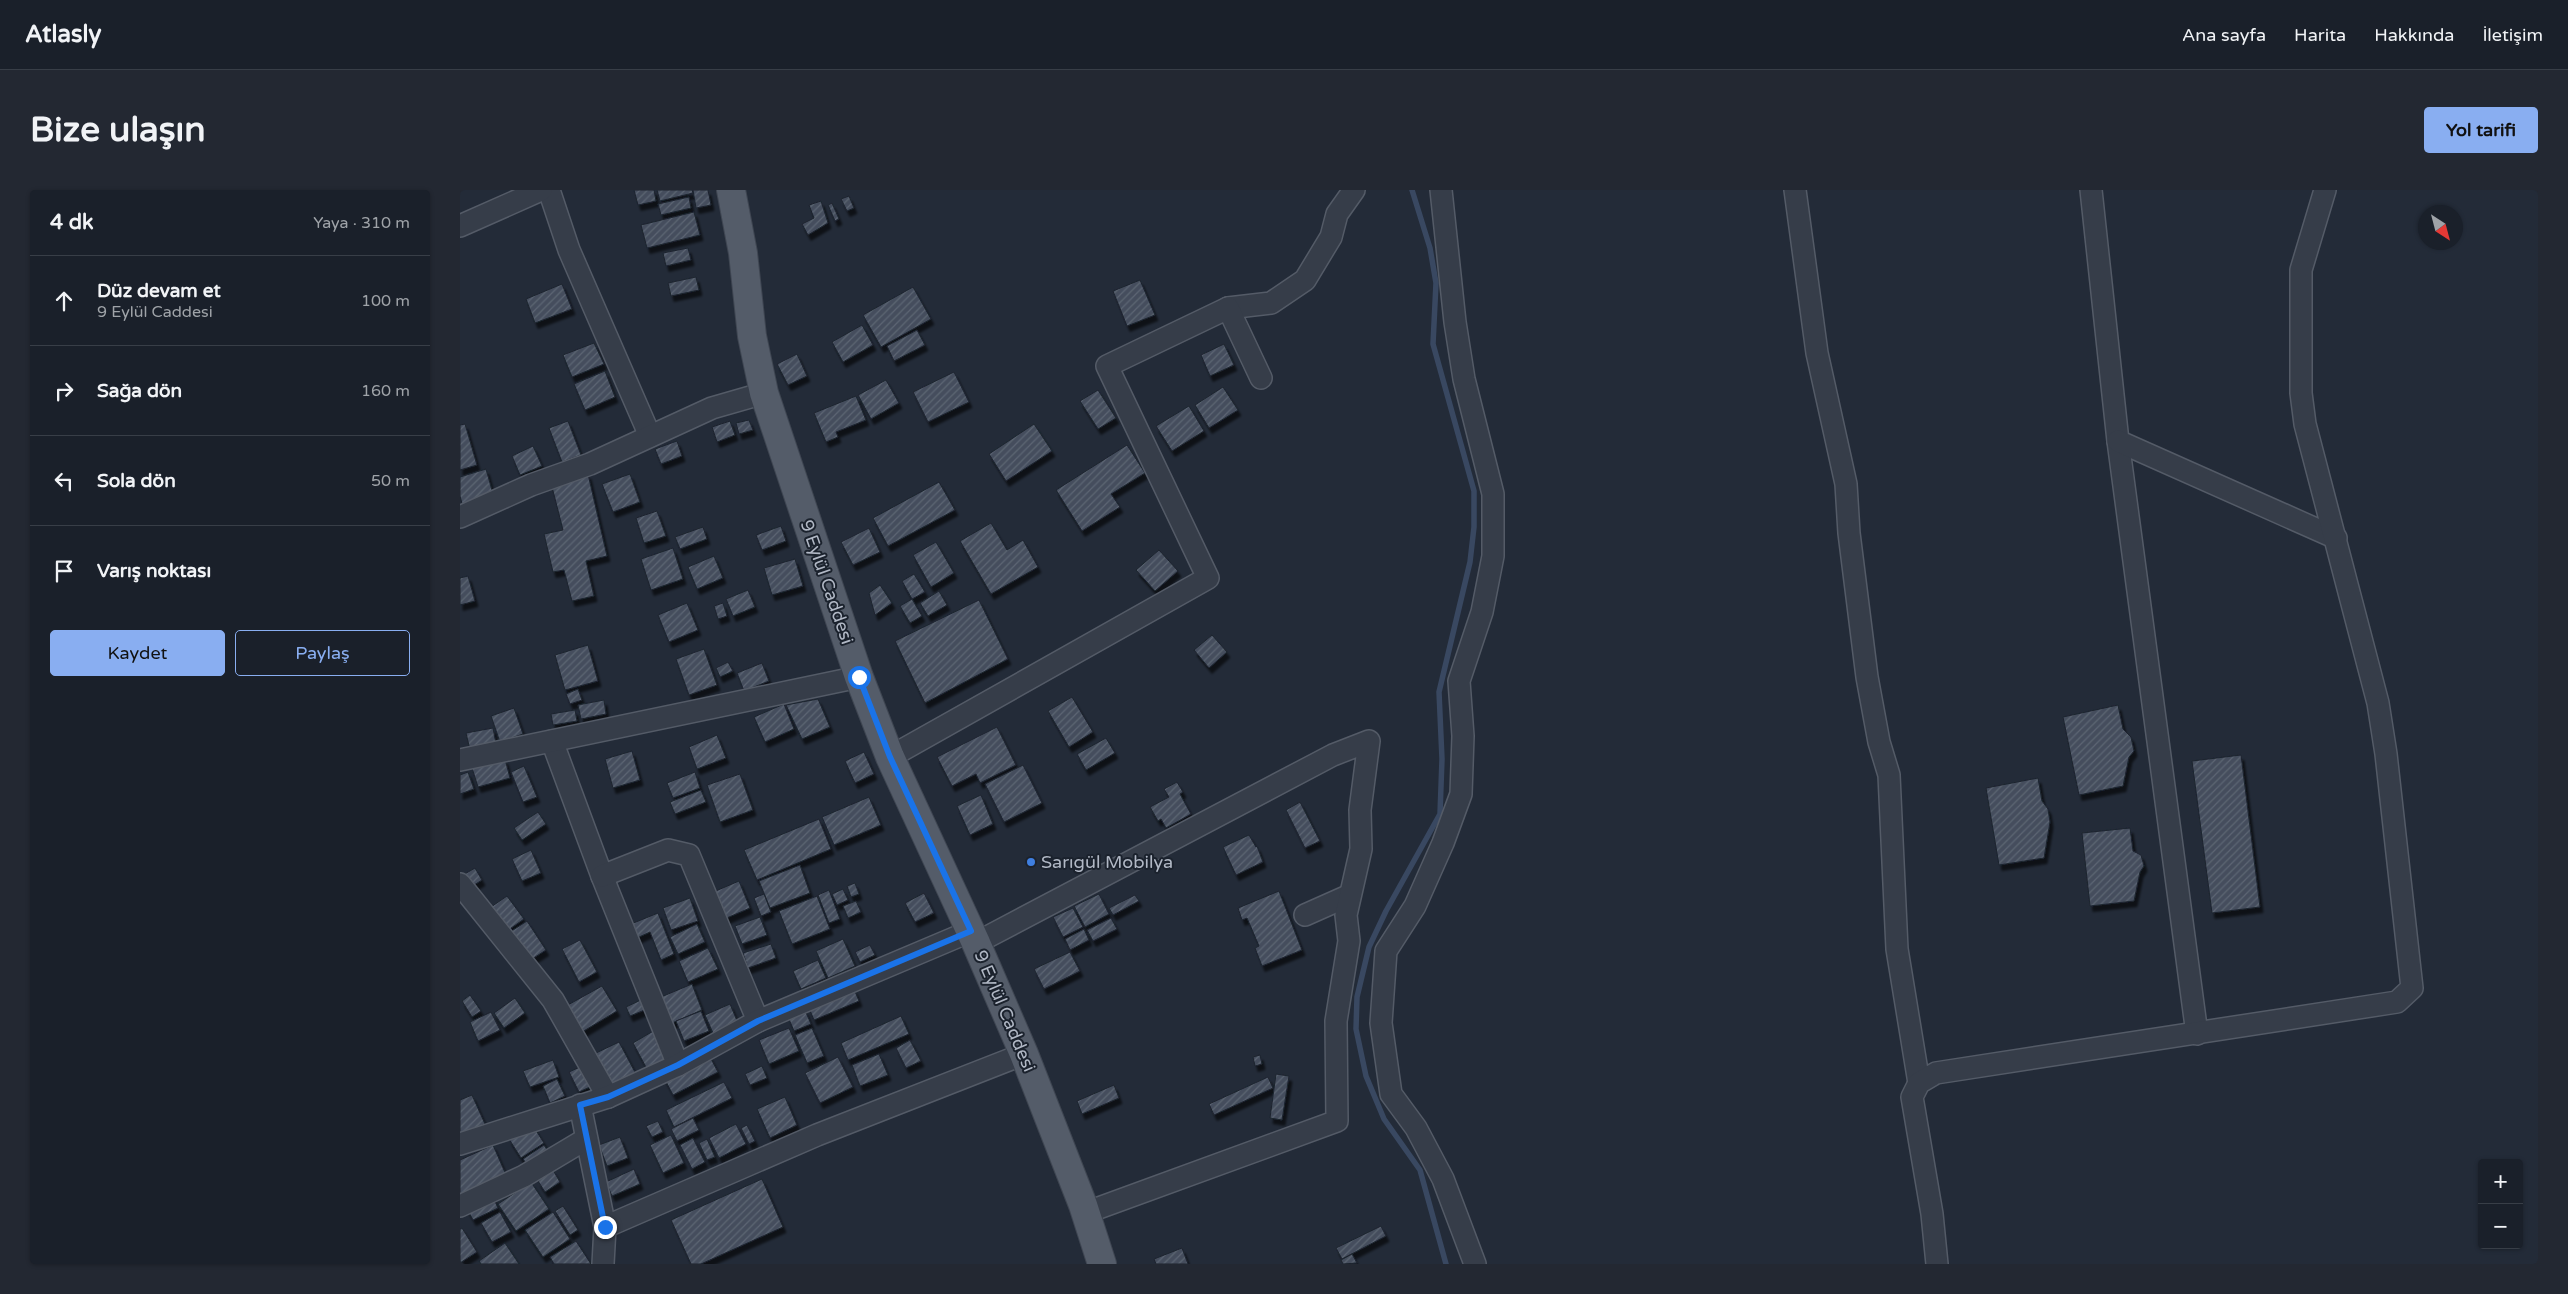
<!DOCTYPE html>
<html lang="tr">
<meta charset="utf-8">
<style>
:root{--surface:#1a202a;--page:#232832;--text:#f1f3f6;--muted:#9fa3a8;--line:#383e47;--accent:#89aef1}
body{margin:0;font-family:"Varela Round",sans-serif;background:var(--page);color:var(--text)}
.controls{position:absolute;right:15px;bottom:15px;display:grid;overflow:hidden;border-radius:5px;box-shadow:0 1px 4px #0004}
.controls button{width:45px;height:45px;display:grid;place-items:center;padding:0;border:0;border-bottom:1px solid var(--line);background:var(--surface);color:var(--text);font:25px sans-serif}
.compass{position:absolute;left:1958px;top:15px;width:45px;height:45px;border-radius:50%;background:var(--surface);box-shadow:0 1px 4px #0004;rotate:144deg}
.stop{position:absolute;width:15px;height:15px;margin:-11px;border:4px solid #1a73e8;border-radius:50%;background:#fff}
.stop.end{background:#1a73e8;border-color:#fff;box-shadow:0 1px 5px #0008}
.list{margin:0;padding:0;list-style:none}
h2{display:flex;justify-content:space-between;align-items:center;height:65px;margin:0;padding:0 20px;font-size:21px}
h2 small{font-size:16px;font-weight:400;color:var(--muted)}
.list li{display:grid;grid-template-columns:32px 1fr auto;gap:15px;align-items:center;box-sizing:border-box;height:90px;padding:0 20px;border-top:1px solid var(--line)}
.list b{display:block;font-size:19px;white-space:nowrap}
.list p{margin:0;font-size:16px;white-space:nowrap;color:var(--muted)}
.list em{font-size:16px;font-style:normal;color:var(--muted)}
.actions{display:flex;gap:10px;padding:15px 20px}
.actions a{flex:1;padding:11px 0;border:1px solid var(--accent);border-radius:5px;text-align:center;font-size:18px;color:var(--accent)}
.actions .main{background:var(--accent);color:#111}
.icon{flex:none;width:28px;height:28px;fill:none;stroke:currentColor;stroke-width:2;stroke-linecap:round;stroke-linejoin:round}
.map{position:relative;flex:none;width:2078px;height:1074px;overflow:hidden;border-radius:5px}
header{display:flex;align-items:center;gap:30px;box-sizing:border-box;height:70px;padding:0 25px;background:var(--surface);border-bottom:1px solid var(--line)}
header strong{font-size:24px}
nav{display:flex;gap:28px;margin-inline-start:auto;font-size:18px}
.intro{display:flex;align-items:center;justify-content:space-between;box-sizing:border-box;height:120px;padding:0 30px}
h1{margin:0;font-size:35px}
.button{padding:12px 22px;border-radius:5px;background:var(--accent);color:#111;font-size:18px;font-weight:700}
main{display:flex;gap:30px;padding:0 30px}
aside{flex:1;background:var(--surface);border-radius:5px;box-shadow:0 1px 4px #0004}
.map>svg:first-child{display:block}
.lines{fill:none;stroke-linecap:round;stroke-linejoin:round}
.stream{stroke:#394861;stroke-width:5.5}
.building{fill:url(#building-hatch);stroke:#1d242f;filter:url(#shadow)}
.minor-casing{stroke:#545b67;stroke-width:24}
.major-casing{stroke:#3f4652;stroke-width:30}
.minor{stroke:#363d49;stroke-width:21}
.major{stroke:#545c69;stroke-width:28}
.route{stroke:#1a73e8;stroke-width:6}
.shop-dot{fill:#3f7fe0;stroke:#1b222d;stroke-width:2}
.labels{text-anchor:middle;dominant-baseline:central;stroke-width:4;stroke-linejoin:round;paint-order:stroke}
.street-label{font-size:18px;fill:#b1b8c5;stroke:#1b222d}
.poi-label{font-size:18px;fill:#b1b8c5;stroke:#1b222d;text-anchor:start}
</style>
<header>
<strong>Atlasly</strong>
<nav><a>Ana sayfa</a><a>Harita</a><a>Hakkında</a><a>İletişim</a></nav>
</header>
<div class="intro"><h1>Bize ulaşın</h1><a class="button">Yol tarifi</a></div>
<main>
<aside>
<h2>4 dk<small>Yaya · 310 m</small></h2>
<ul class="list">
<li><svg class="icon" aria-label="ahead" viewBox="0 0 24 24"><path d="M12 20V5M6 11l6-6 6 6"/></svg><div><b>Düz devam et</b><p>9 Eylül Caddesi</p></div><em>100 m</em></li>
<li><svg class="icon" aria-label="right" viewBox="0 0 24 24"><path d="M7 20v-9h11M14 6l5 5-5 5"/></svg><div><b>Sağa dön</b></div><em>160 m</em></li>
<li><svg class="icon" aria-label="left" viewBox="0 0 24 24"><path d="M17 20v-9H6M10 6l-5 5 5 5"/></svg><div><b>Sola dön</b></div><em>50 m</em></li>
<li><svg class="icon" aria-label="arrive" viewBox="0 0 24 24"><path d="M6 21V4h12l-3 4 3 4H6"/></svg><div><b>Varış noktası</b></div></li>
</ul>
<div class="actions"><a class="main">Kaydet</a><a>Paylaş</a></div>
</aside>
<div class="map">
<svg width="2078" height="1074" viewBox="0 0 2078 1074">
<defs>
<pattern id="building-hatch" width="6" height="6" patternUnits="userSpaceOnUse" patternTransform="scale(1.25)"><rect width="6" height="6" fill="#444e5d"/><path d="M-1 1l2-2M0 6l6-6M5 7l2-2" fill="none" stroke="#5d6573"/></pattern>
<filter id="shadow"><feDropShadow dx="3" dy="5.5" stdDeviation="1" flood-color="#0009"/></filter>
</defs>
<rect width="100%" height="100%" fill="#232b38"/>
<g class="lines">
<path class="stream" d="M952 0 970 58 976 93 973 154 1014 301V337L1010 372 979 502 982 569 980 624 926 721 909 757 897 807 896 839 906 886 924 929 960 980 986 1074"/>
</g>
<g class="building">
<path d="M174 0H194L196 11 178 15Z"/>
<path d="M197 0H232L233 3 200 11Z"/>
<path d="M233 0H248L251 15 236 18Z"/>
<path d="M389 6 394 18 387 21 381 9Z"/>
<path d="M229 7 231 18 201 25 198 14Z"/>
<path d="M361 11 368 33 348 45 342 34 354 28 349 15Z"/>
<path d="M372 13 379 29 375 31 368 15Z"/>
<path d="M234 22 240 45 187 58 181 35Z"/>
<path d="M228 58 231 70 206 76 203 63Z"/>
<path d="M236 87 239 100 211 106 208 93Z"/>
<path d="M680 90 695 125 667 136 653 101Z"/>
<path d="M102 94 112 119 75 133 66 109Z"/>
<path d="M453 97 471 129 421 157 403 125Z"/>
<path d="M402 135 413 155 383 172 372 152Z"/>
<path d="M457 140 465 155 434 171 427 156Z"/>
<path d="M134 153 144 174 112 187 103 165Z"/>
<path d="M764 154 774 175 750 186 741 165Z"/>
<path d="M337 164 347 186 328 195 317 174Z"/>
<path d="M145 181 155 207 125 220 114 194Z"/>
<path d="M494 182 509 212 468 232 453 202Z"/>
<path d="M426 190 439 213 411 229 398 205Z"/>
<path d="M763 197 778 220 749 238 735 215Z"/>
<path d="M638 200 656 228 638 239 620 211Z"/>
<path d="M396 206 406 230 376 242 378 247 366 252 354 223Z"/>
<path d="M729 216 744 241 712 261 696 236Z"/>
<path d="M289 230 293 240 279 244 276 233Z"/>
<path d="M108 231 121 265 102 272 89 238Z"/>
<path d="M270 231 275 245 257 252 252 237Z"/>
<path d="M5 234 17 275 0 280V235Z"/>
<path d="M574 234 592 261 546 291 529 264Z"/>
<path d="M217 251 222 266 201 274 195 259Z"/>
<path d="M667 255 685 283 651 304 660 317 622 341 596 300Z"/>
<path d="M73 256 82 276 60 285 52 266Z"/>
<path d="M26 279 35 311 4 321 0 306V287Z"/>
<path d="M128 284 147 366 126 371 134 406 112 411 104 380 93 382 84 344 103 340 91 293Z"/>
<path d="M170 284 180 312 153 322 142 294Z"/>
<path d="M479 292 495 320 428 356 413 328Z"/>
<path d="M197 321 206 346 184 353 176 328Z"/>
<path d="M531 333 547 360 563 350 578 377 531 404 500 351Z"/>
<path d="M321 336 326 351 302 360 296 345Z"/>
<path d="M243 337 247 349 220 359 215 347Z"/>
<path d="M409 338 420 362 393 375 381 352Z"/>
<path d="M476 352 494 383 471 397 453 365Z"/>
<path d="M213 358 223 389 191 400 181 369Z"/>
<path d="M699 360 718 381 695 401 676 380Z"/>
<path d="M254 366 263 388 237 399 228 377Z"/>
<path d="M335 369 343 396 312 405 304 378Z"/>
<path d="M454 384 465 402 452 409 442 391Z"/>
<path d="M8 386 15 411 0 415V388Z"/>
<path d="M420 395 432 413 415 425 409 403Z"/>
<path d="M288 400 295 417 273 426 266 409Z"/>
<path d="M479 401 487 415 468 426 460 413Z"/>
<path d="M452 409 462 426 450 433 440 416Z"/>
<path d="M519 410 548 469 465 513 435 451Z"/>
<path d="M227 413 238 440 209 452 198 425Z"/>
<path d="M263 413 267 426 258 429 254 416Z"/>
<path d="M752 445 767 462 749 478 734 460Z"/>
<path d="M128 455 138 491 105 500 95 465Z"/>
<path d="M244 459 257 495 229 505 216 469Z"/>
<path d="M268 472 273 481 260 487 256 478Z"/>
<path d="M302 473 309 491 284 501 277 483Z"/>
<path d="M118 499 122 510 110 514 106 504Z"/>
<path d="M612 507 633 542 609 557 588 521Z"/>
<path d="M358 509 370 537 342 549 326 515Z"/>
<path d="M144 510 146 524 121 529 118 515Z"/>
<path d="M324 514 334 539 305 552 294 527Z"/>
<path d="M1658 515 1663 539 1671 547 1674 561 1669 567 1663 596 1619 605 1603 527Z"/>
<path d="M54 518 63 544 40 552 31 526Z"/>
<path d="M115 520 117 531 93 535 91 524Z"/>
<path d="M537 537 556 575 520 593 516 584 492 596 477 567Z"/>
<path d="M33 538 36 554 10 560 6 543Z"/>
<path d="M257 545 266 568 237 579 229 557Z"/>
<path d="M646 548 655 563 626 580 617 564Z"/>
<path d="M172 561 180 590 153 598 145 569Z"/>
<path d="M404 562 414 584 395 593 385 571Z"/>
<path d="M1781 565 1800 717 1752 723 1732 571Z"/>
<path d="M45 569 50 588 18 597 12 578Z"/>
<path d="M563 575 582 613 544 632 525 594Z"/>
<path d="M64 576 77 607 63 612 51 582Z"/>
<path d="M8 582 14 599 0 604V585Z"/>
<path d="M235 582 240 598 213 608 207 593Z"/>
<path d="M280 584 293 620 260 632 247 595Z"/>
<path d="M1578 588 1582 611 1588 619 1590 632 1584 668 1539 675 1526 598Z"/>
<path d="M717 592 723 602 720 604 731 624 706 638 701 629 698 631 690 617 709 607 704 599Z"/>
<path d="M241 600 246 612 215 624 210 612Z"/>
<path d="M521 605 533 634 510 645 497 616Z"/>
<path d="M409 607 421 635 374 655 362 627Z"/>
<path d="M840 612 860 651 845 658 826 620Z"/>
<path d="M78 622 86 634 62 650 54 638Z"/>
<path d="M359 629 371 659 297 690 284 660Z"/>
<path d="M1670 638 1673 661 1681 665 1684 676 1680 682 1674 711 1630 716 1622 643Z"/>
<path d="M789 645 796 657 797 656 803 672 776 685 763 657Z"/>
<path d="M71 660 81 683 62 691 52 669Z"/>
<path d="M340 675 350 703 310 718 299 691Z"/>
<path d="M15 678 22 690 11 697 3 685Z"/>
<path d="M279 691 290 718 262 730 251 703Z"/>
<path d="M395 693 399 704 391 707 387 696Z"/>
<path d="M383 699 388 710 377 715 372 704Z"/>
<path d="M369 700 380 729 369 733 358 705Z"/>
<path d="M819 701 842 760 802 776 795 758 799 756 787 728 782 730 778 718Z"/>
<path d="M464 703 474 723 455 732 445 713Z"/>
<path d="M304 704 311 722 301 726 294 708Z"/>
<path d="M639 704 649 724 625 737 614 716Z"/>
<path d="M675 705 679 711 653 725 649 718Z"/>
<path d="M47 706 64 729 47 741 31 717Z"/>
<path d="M357 706 370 739 332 754 319 721Z"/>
<path d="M230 708 238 731 211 740 203 718Z"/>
<path d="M396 711 401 722 388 728 383 716Z"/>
<path d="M613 718 623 737 603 747 593 727Z"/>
<path d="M198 723 214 764 201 770 190 742 177 748 171 734Z"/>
<path d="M300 727 307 745 282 754 275 736Z"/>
<path d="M651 728 657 739 633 751 627 740Z"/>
<path d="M67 731 86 760 69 771 50 742Z"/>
<path d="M237 734 245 752 218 764 210 747Z"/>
<path d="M624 739 629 750 610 760 605 749Z"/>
<path d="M383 749 395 776 368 788 356 761Z"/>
<path d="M120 750 137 782 119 792 102 759Z"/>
<path d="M311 754 316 768 288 778 283 763Z"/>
<path d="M410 755 415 765 400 772 395 762Z"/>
<path d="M248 758 258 779 228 792 219 771Z"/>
<path d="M610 762 620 781 584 799 574 779Z"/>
<path d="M358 770 366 788 341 799 333 781Z"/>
<path d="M232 794 242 820 212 833 201 807Z"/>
<path d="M142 796 157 821 122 842 106 816Z"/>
<path d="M394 799 399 811 354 830 349 818Z"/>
<path d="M10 805 21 821 12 827 2 811Z"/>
<path d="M55 808 65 823 44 838 34 823Z"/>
<path d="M183 809 187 819 170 826 166 817Z"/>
<path d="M270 814 278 833 253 843 245 825Z"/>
<path d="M345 820 351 834 334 841 328 827Z"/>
<path d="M241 821 249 841 224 851 216 831Z"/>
<path d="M31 822 40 840 18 851 10 832Z"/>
<path d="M441 826 449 844 388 870 381 853Z"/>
<path d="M329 838 339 861 309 874 299 850Z"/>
<path d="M352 838 364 866 347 873 335 845Z"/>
<path d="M195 840 210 867 187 879 173 853Z"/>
<path d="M450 850 461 871 446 878 436 858Z"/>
<path d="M159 852 176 884 153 896 136 863Z"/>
<path d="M419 864 428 885 400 896 392 875Z"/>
<path d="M249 865 258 882 213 905 204 888Z"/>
<path d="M800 865 802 874 795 876 793 867Z"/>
<path d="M378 867 393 897 360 913 345 883Z"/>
<path d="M93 870 99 887 70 897 63 881Z"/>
<path d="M122 876 132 896 119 902 109 882Z"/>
<path d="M302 876 307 888 290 895 285 884Z"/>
<path d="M816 884 829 886 822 930 810 928Z"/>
<path d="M808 887 813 898 754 925 749 914Z"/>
<path d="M97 889 105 906 90 913 83 896Z"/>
<path d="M264 892 272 908 214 937 206 920Z"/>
<path d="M654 895 659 908 622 924 617 911Z"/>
<path d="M12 905 25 934 0 945V910Z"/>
<path d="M325 907 337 935 310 948 297 919Z"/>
<path d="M233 928 239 940 217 951 211 939Z"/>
<path d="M198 931 203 942 192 947 186 936Z"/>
<path d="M72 934 84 953 61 968 49 949Z"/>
<path d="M276 934 286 954 259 968 249 948Z"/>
<path d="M287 935 295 951 289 954 281 938Z"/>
<path d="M211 945 224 973 203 983 190 955Z"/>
<path d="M160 947 168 968 147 976 139 955Z"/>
<path d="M233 948 245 972 232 979 220 955Z"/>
<path d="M247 949 255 967 247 970 239 953Z"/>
<path d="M33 955 47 987 0 1008V970Z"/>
<path d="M84 955 90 964 69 977 63 969Z"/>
<path d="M174 979 180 994 152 1006 146 992Z"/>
<path d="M93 980 100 992 85 1002 78 991Z"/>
<path d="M302 989 323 1037 241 1074H231L211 1030Z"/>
<path d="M71 992 89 1019 56 1041 38 1014Z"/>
<path d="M33 1007 38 1018 13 1030 7 1019Z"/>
<path d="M103 1016 118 1040 110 1045 95 1021Z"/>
<path d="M40 1022 51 1042 32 1052 21 1033Z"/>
<path d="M93 1022 110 1049 83 1067 65 1040Z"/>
<path d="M921 1036 926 1046 882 1069 876 1058Z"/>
<path d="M2 1038 17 1062 0 1073V1039Z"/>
<path d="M116 1051 131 1074H94L90 1067Z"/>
<path d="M45 1053 59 1074H21L19 1071Z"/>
<path d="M722 1058 728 1074H696L694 1069Z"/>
<path d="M892 1064 897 1073 883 1074 881 1070Z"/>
</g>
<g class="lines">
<defs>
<g id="minor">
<path d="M89 0 109 60 190 246"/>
<path d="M981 0 995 132 1004 189 1033 304V366L1022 422 999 491 1003 546 1001 604 983 653 955 716 926 761 921 833 931 904 956 938 983 989 1015 1074"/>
<path d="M1335 0 1357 163 1386 294 1389 343 1407 487 1419 552 1429 585 1437 759 1459 893"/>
<path d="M1631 0 1658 251 1737 844"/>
<path d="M0 36 81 0"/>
<path d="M768 118 811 113 845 90 871 47 877 24 894 0"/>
<path d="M1658 251 1876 348"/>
<path d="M0 327 71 295 130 274 252 218 304 203"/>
<path d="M92 551 142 686 218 875"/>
<path d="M430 567 748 388 647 176 768 118 801 188"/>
<path d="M0 570 399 487"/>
<path d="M142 686 208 660 229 665 298 831"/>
<path d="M0 694 93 810 148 907"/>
<path d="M845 725 890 705"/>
<path d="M516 753 873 565 909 551 900 620 901 659 886 725 889 751 876 831 877 931 625 1023"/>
<path d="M120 915 145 1037 143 1074"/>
<path d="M0 954 148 907 218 875 298 831 511 741"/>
<path d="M0 1016 64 986 126 949"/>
<path d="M145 1037 357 945 564 864"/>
<path d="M1477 1074 1472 1024 1452 907 1459 893 1476 883 1937 812 1952 798 1926 564 1918 513 1845 234 1841 203V80L1865 0"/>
</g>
<path id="major" d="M271 0 283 63 292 146 304 203 399 487 430 567 516 753 564 864 623 1015 642 1074"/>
</defs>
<use href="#minor" class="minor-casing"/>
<use href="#major" class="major-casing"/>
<use href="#minor" class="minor"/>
<use href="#major" class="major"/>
</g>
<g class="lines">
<path class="route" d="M145 1037 120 915 148 907 218 875 298 831 511 741 430 567 399 487"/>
</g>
<circle class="shop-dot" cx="571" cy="672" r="5"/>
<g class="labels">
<g class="street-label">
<text transform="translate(367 392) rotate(71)">9 Eylül Caddesi</text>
<text transform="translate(545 821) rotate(67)">9 Eylül Caddesi</text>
</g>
<g class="poi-label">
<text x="581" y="672">Sarıgül Mobilya</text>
</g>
</g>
</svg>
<div class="controls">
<button>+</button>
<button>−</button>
</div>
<svg class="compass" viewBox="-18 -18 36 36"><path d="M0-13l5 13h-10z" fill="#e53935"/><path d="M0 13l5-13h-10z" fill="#9fa3a8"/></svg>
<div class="stop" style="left:399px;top:487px"></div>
<div class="stop end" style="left:145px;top:1037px"></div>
</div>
</main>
